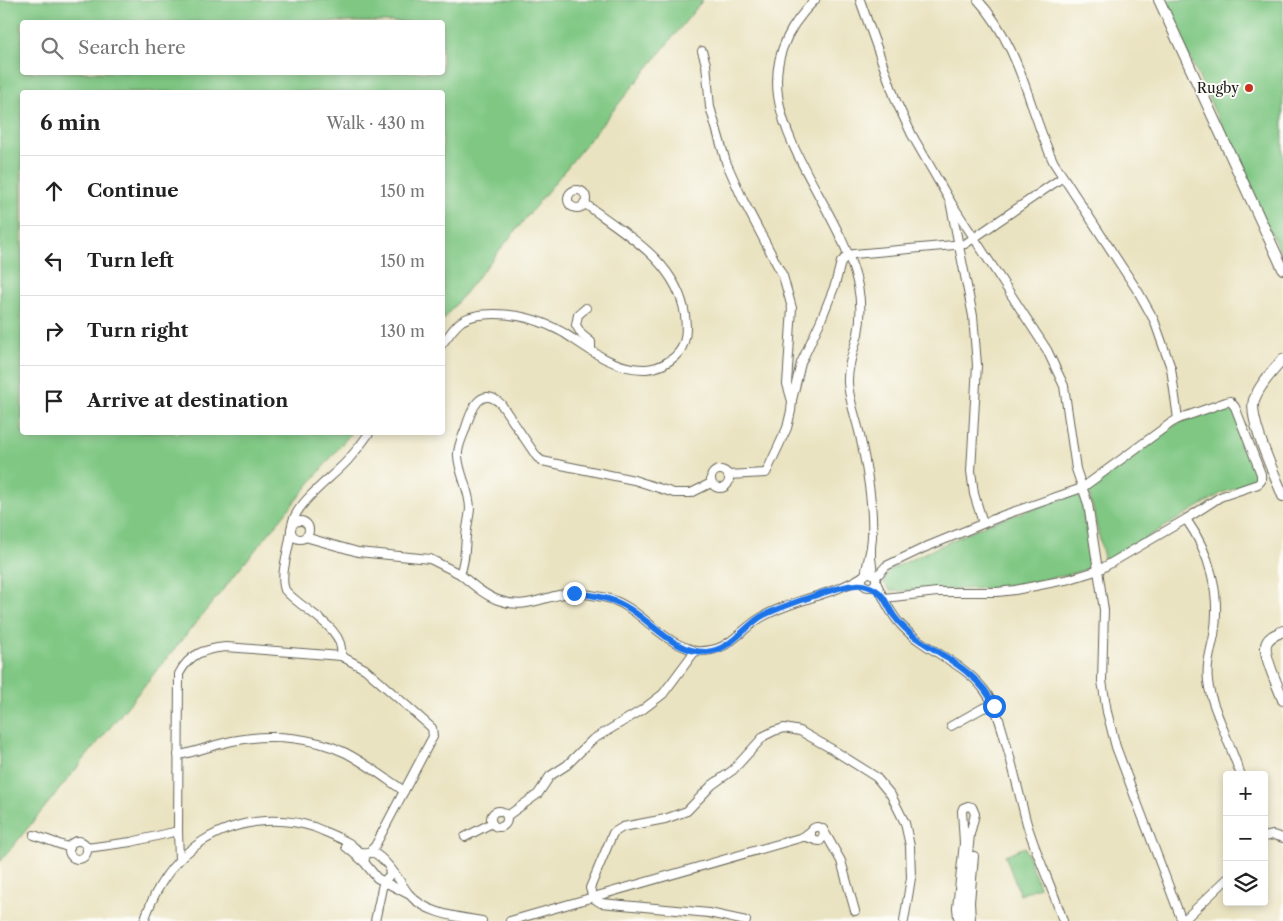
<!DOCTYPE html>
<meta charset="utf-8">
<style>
:root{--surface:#fff;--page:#f6f6f6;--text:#222;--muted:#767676;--line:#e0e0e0}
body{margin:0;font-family:"Libre Caslon Text",serif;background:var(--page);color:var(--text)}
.controls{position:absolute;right:15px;bottom:15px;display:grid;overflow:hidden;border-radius:5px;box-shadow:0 2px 8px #0003}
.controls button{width:45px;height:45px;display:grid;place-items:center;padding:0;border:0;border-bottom:1px solid var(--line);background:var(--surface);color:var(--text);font:25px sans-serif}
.stop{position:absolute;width:15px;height:15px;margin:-11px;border:4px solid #1a73e8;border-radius:50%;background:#fff}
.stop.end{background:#1a73e8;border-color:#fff;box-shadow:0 1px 5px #0008}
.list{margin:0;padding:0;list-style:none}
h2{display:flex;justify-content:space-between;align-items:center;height:65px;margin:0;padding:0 20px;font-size:21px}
h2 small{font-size:16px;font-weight:400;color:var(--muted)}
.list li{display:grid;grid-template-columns:32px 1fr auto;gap:15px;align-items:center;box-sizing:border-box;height:70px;padding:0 20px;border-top:1px solid var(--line)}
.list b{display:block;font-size:19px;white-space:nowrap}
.list em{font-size:16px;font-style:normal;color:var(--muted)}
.icon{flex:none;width:28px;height:28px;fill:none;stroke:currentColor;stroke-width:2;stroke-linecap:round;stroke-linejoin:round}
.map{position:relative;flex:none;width:1283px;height:921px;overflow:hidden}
.search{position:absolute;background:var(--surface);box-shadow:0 2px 8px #0003;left:20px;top:20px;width:425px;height:55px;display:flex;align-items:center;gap:12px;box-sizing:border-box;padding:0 18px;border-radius:5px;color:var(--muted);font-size:19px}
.panel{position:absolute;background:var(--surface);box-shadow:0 2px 8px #0003;left:20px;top:90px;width:425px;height:345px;border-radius:5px}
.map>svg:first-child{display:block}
.green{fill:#7fc783;stroke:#4e7250;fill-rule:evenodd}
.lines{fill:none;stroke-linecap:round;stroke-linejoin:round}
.minor-casing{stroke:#646256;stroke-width:10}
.tertiary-casing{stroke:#646256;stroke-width:12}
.minor{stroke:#fff;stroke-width:8}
.tertiary{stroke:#fff;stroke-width:10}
.route{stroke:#1a73e8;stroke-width:6}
.poi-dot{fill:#c8321e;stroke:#fdfcf7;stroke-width:2}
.labels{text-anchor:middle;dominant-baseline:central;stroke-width:4;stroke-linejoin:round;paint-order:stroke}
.poi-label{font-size:14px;fill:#1c1c1c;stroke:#fdfcf7;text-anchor:end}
</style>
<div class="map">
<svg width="1283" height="921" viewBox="0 0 1283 921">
<rect width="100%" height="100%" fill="#fdfcf7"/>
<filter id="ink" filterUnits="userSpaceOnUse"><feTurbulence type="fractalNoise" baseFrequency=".02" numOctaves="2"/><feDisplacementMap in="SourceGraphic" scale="10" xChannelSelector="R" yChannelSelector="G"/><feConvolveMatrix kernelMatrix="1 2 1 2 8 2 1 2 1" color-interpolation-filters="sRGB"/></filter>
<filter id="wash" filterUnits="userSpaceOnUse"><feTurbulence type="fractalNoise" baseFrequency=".0096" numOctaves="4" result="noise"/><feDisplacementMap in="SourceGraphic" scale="20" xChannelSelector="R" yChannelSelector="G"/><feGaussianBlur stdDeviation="1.12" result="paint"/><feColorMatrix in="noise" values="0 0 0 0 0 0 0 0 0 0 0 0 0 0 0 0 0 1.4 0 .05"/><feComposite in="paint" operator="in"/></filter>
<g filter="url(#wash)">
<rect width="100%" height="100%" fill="#eae3c1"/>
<g class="green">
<path d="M0 0H703L443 320 442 92H22V432L351 433 0 862ZM22 22H442V72H22Z"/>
<path d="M1163 0H1283V259Z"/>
<path d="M1229 405 1233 408 1258 476 1256 481 1222 493 1105 562 1088 488 1176 424Z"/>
<path d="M1077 494 1080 495 1095 564 1091 568 1067 575 1018 585 995 588 891 591 884 583 886 574 891 569 987 524Z"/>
<path d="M1025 847 1039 887 1020 895 1005 855Z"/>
</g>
</g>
<g filter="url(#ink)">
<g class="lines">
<defs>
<g id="minor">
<path d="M815 0C717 96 837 188 858 286 861 301 861 319 858 334 854 350 847 366 848 383 849 399 855 415 859 431 866 463 876 514 871 547"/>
<path d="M860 0 896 101 912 135 950 201 973 316 977 365 971 471 974 494 983 523"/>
<path d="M978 0C1005 29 1020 69 1032 106 1039 125 1045 145 1054 163L1139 293 1154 320 1171 368 1178 419"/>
<path d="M702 51 706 64 710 107 726 162 743 200 783 276 792 308 787 384 792 401 791 411 787 428 766 473 728 475"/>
<circle cx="577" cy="199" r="9"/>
<path d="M950 201 1047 350 1064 386 1076 469 1088 504 1104 610 1102 681 1107 712 1116 747 1182 921"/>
<path d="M586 308 578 315 576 325 582 335 591 342V351"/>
<path d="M442 344C449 336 454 326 462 321 471 315 485 314 495 314 520 314 543 321 564 333 589 349 614 370 646 369 662 368 680 357 684 342 687 333 686 324 685 315 677 261 624 233 584 203"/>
<path d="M792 400 801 363 821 320 835 285 841 262 848 255 854 254 965 244 1063 177"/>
<circle cx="720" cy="479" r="9"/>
<path d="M1186 519C1210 553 1221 594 1214 635 1211 651 1206 664 1208 681 1209 695 1215 708 1220 721 1227 739 1234 757 1241 775"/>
<circle cx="300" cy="530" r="9"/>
<path d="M292 525C295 503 333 477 348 460 356 451 363 442 370 432"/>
<path d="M291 530C290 548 279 574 285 590 301 610 346 627 341 656"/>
<path d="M305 537 358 552 430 559 460 574C465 562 465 550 466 536 467 527 469 518 470 509 470 491 459 474 458 456 457 448 462 438 465 430 470 414 479 383 501 404L537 457 542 461 634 480 674 493H691L711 483"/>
<circle cx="869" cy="580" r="7"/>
<path d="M460 574C472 584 484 595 498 600 528 611 546 594 573 593 584 593 597 596 607 598 634 605 651 629 674 642 681 646 688 648 695 651"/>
<path d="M865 575 871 547V558L873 574"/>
<path d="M876 577 886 566 926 547 1004 515 1082 488 1171 423 1178 419 1226 402 1230 401 1235 407 1261 474V481L1258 484 1220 497 1186 519 1099 570 1070 579 1015 590 997 592H937L884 598"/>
<path d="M876 582C883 597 890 613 901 625 925 651 964 662 985 691 996 706 1001 725 1006 743 1014 770 1020 798 1027 824 1037 857 1053 889 1063 921"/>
<path d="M951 726 983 708 994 706"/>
<path d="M178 755C198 752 217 743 238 740 273 734 314 737 346 753 367 764 385 778 404 791"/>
<circle cx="499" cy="819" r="8"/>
<path d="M507 816 538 794 550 776 567 765 592 740 642 710 663 694 695 651C730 653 736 632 762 617 793 599 832 596 863 576"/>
<path d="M824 831 841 861 855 911"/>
<path d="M34 835 70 848"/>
<path d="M465 837 492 823"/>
<path d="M803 837C810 836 813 841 820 841L824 836 823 829C819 826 814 826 811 831V838"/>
<path d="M1264 837 1273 835 1283 838"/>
<circle cx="78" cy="850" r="9"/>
<path d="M346 847 364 862 377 878 408 894"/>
<path d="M87 848 131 842 178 831"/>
<path d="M179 860 178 831 179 674C189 654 204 649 226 647L341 656 365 669 432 728 433 737 430 742 375 846 366 855 364 862"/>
<path d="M144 921C148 910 152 899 158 889 180 849 219 824 265 821 281 820 299 822 314 827 325 832 339 837 349 843 353 846 357 850 361 852 366 853 372 852 376 854 389 863 399 880 408 893 425 914 458 917 482 921"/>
<path d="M375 921 382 888 384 881 390 875 389 868"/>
<path d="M510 921 803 837 811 831"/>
<path d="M746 921 709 913 601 903 593 898 590 888 613 833 623 827 665 819 687 811 712 785 733 770 764 736 774 731 784 728 800 731 830 748 876 777 891 795 905 823 910 846 911 878 904 921"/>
<path d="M961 921 958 917 957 908 964 843 962 811 963 808 968 806 972 807 975 814 970 834 963 905V921"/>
<path d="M971 921 970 902 974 856"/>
<path d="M1183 921 1227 879"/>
</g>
<g id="tertiary">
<path d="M1159 0 1283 269"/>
<path d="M1283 359C1273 371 1260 384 1254 400 1248 419 1275 475 1283 496"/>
<path d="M1283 631C1277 634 1270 636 1267 642 1261 652 1279 688 1283 700"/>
</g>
</defs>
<use href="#minor" class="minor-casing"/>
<use href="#tertiary" class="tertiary-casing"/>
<use href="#minor" class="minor"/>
<use href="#tertiary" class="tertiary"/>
</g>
</g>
<g class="lines" filter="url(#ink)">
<path class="route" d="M574 593C591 595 609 597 625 606 652 621 672 652 706 652 728 651 742 630 759 618 771 610 841 585 856 585 862 584 868 586 874 589 885 595 887 606 894 616 900 624 907 631 915 637 941 655 982 675 994 706"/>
</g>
<circle class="poi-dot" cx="1249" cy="88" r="5"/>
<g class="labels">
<g class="poi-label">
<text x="1239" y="88">Rugby</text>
</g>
</g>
</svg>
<div class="controls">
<button>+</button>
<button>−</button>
<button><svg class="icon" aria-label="layers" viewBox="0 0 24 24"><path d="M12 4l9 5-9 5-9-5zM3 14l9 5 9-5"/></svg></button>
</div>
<div class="stop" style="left:994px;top:706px"></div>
<div class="stop end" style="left:574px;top:593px"></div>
<div class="search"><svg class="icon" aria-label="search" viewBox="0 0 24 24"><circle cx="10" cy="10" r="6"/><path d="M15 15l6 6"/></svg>Search here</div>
<section class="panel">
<h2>6 min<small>Walk · 430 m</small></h2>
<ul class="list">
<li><svg class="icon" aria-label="ahead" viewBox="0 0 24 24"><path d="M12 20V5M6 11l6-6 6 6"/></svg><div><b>Continue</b></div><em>150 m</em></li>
<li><svg class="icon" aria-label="left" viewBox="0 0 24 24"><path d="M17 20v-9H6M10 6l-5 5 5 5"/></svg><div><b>Turn left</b></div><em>150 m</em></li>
<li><svg class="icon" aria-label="right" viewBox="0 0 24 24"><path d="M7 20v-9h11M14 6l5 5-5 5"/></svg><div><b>Turn right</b></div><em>130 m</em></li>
<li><svg class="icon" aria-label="arrive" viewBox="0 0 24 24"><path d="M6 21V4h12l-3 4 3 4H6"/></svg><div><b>Arrive at destination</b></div></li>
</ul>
</section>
</div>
